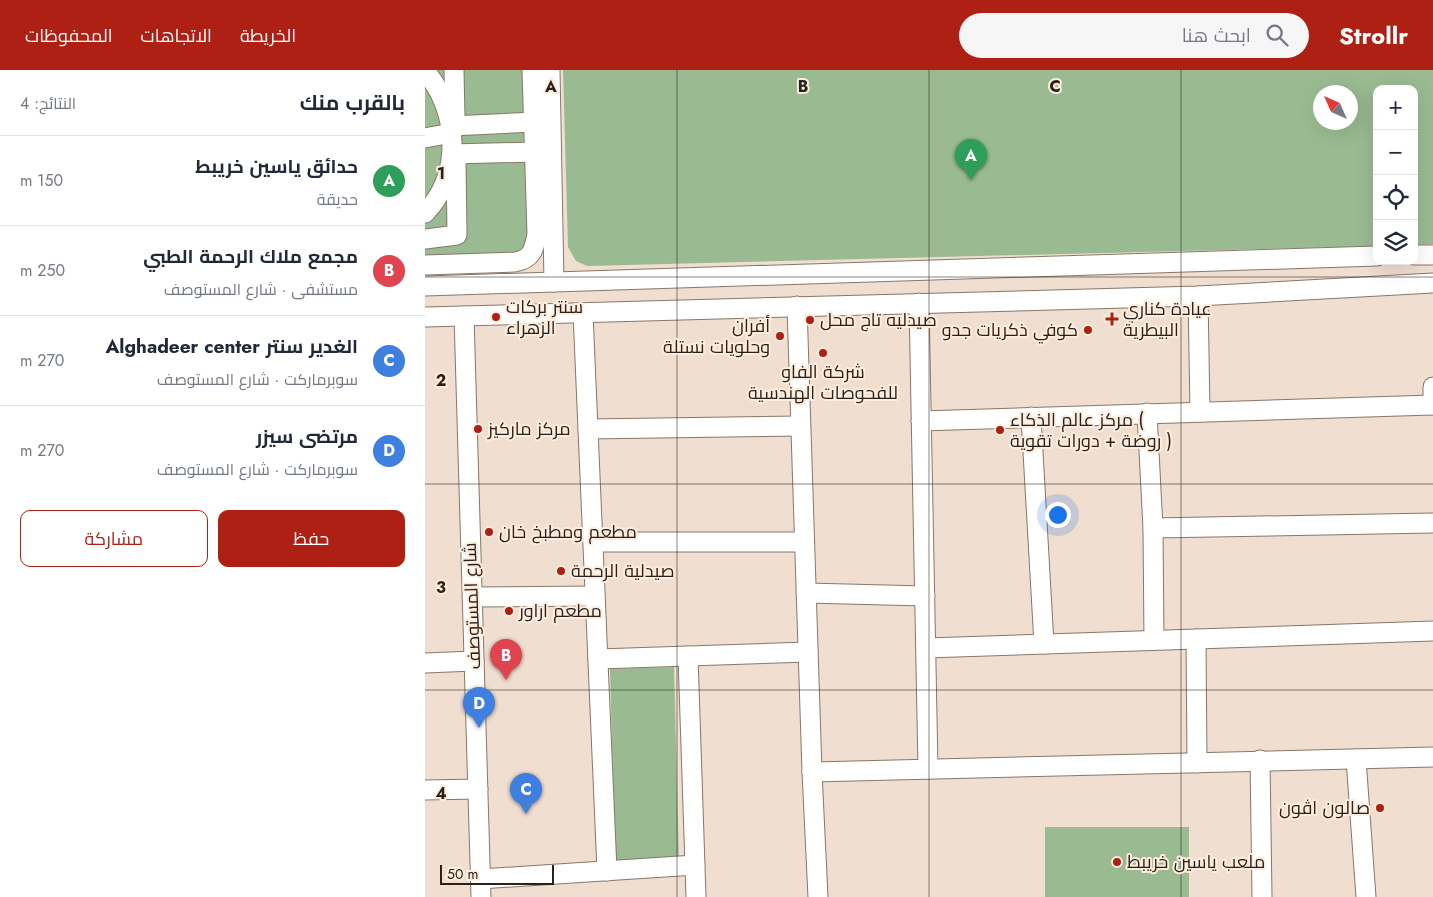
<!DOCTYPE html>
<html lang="ar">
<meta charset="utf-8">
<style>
:root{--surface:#fff;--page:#f6f6f7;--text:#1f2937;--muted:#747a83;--line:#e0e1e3;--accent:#af2014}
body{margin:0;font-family:Jost,Cairo,sans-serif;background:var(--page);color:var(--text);direction:rtl}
.controls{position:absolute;right:15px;top:15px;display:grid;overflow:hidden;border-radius:10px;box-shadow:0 5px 20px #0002}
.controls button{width:45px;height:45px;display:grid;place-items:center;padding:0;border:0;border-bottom:1px solid var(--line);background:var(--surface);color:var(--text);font:25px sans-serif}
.compass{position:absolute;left:888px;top:15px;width:45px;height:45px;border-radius:50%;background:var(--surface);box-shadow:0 5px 20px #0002;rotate:315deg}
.scale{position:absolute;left:15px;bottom:12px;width:114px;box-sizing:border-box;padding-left:5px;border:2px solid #28211c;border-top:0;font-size:14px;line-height:18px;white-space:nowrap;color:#28211c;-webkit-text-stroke:4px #feecdd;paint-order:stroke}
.you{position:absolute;left:632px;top:444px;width:18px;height:18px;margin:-12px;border:4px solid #fff;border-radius:50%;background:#1a73e8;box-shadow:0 0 0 8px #1a73e833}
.badge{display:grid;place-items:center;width:32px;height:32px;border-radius:50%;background:var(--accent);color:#fff;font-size:16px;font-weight:700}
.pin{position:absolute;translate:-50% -41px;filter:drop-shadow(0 1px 2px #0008)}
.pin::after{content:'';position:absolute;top:26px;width:18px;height:15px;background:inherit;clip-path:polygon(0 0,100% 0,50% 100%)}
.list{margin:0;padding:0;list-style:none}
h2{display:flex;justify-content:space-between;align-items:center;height:65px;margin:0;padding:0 20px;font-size:21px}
h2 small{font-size:16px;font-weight:400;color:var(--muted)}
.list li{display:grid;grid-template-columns:32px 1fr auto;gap:15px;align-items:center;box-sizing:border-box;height:90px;padding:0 20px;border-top:1px solid var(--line)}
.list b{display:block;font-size:19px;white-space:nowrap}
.list p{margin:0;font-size:16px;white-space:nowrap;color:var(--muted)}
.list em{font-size:16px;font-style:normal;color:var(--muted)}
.actions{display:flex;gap:10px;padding:15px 20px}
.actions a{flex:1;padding:11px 0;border:1px solid var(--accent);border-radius:10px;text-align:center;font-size:18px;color:var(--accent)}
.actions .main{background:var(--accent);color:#fff}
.icon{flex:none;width:28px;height:28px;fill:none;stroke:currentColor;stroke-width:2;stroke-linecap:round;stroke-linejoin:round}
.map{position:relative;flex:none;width:1008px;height:827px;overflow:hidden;direction:ltr}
header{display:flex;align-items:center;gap:30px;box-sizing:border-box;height:70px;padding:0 25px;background:var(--accent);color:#fff}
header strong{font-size:24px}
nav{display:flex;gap:28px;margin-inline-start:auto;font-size:18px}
.search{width:350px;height:45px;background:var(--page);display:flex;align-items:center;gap:12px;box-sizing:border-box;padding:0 18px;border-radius:28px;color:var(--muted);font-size:19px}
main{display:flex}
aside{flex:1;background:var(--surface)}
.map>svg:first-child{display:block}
.green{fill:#9abb92;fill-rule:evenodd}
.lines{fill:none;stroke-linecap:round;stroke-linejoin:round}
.minor-casing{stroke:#87776a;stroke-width:21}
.minor{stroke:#fff;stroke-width:19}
.grid{fill:none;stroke:#28211c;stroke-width:1;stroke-opacity:0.55}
.poi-dot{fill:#af2014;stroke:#feecdd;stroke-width:2}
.labels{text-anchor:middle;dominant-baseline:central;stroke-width:4;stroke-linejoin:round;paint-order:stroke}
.poi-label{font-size:18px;fill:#28211c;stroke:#feecdd;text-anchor:start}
.street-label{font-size:18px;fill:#28211c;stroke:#feecdd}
.grid-label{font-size:16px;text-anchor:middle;font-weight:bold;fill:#28211c;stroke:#feecdd;stroke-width:4;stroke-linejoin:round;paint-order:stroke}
</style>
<header>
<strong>Strollr</strong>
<div class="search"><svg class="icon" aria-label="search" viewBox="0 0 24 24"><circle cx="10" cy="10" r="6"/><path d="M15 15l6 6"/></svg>ابحث هنا</div>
<nav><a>الخريطة</a><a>الاتجاهات</a><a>المحفوظات</a></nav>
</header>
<main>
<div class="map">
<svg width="1008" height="827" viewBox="0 0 1008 827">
<rect width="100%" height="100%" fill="#f0ded0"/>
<g class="green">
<path d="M0 0H112L116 180 0 201Z"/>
<path d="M138 0H1008V174L989 175V19H952V176L162 196 151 191 143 177ZM926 22V52H896V22Z"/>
<path d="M249 597 254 790 190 792 185 599Z"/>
<rect x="620" y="757" width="144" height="70"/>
</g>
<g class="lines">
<defs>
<g id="minor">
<path d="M29 0 30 47"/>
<path d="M125 0 129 212"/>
<path d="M0 1C34 40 38 104 0 143"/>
<path d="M26 56 109 52"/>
<path d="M0 68 27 63"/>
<path d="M27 84 109 82"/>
<path d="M0 169 32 165 31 92"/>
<path d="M989 185H1008"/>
<path d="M0 195 90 192C107 189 109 180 112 164L107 0"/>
<path d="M0 216 952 186"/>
<path d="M773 226 775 342"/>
<path d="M494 233 503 699"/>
<path d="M372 236 387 702 393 827"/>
<path d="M158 243 182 801"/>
<path d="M39 246 56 827"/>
<path d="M0 247 773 226 1008 213"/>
<path d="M1008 335V317"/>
<path d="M722 343 728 458 729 570"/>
<path d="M606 347 619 574"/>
<path d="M496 351 1008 335"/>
<path d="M163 359 375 356"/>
<path d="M728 458 1008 453"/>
<path d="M168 472H379"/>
<path d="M381 523 500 526"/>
<path d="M47 527 170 526"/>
<path d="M771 569 772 693"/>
<path d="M501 578 1008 561"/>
<path d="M263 586 271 827"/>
<path d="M173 589 383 582"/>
<path d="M0 593 49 591"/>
<path d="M931 689 941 827"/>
<path d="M835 690 837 827"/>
<path d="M387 702 1008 687"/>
<path d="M0 720 53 719"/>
<path d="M55 809 270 795"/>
</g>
</defs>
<use href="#minor" class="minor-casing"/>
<use href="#minor" class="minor"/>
</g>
<path class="grid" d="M252 0V827M504 0V827M756 0V827M0 207H1008M0 414H1008M0 620H1008"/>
<g class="poi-dot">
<circle cx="71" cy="247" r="5"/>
<path d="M684.5 241.5h5v5h5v5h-5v5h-5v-5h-5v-5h5z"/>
<circle cx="385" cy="250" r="5"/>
<circle cx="663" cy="260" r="5"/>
<circle cx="355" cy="266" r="5"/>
<circle cx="398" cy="283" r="5"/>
<circle cx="53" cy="359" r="5"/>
<circle cx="575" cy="360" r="5"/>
<circle cx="64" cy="462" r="5"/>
<circle cx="136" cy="501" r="5"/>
<circle cx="84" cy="541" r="5"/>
<circle cx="955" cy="738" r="5"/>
<circle cx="692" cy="792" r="5"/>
</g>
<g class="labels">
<g class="poi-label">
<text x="81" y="237">سنتر بركات<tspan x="81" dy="21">الزهراء</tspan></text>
<text x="698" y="239">عيادة كناري<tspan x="698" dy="21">البيطرية</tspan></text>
<text x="395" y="250">صيدليه تاج محل</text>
<text x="345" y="256" text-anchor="end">أفران<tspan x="345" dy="21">وحلويات نستلة</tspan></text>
<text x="653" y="260" text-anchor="end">كوفي ذكريات جدو</text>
<text x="398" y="302" text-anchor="middle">شركة الفاو<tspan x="398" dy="21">للفحوصات الهندسية</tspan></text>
<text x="585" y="350">مركز عالم الذكاء (<tspan x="585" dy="21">روضة + دورات تقوية )</tspan></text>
<text x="63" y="359">مركز ماركيز</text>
<text x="74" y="462">مطعم ومطبخ خان</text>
<text x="146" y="501">صيدلية الرحمة</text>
<text x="94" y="541">مطعم اراور</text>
<text x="945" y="738" text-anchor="end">صالون اڤون</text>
<text x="702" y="792">ملعب ياسين خريبط</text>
</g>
<g class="street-label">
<text transform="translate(47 536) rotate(-92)">شارع المستوصف</text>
</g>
</g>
<g class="grid-label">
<text x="126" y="22">A</text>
<text x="378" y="22">B</text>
<text x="630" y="22">C</text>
<text x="16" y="109">1</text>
<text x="16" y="316">2</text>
<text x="16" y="523">3</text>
<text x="16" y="729">4</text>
</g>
</svg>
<div class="controls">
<button>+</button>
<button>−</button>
<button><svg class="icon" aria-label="locate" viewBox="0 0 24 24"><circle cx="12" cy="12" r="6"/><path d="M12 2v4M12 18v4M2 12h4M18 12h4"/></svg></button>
<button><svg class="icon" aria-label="layers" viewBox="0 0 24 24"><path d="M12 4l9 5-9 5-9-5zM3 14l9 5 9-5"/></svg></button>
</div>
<svg class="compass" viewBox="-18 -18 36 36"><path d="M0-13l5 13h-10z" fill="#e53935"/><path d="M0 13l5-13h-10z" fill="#747a83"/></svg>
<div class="scale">50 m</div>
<div class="you"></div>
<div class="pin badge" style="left:546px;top:110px;background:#2e9e5b">A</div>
<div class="pin badge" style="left:81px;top:610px;background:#e0444e">B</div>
<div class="pin badge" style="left:101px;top:744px;background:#3f7fe0">C</div>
<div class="pin badge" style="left:54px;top:658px;background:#3f7fe0">D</div>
</div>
<aside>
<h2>بالقرب منك<small>النتائج: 4</small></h2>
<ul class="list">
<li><span class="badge" style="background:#2e9e5b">A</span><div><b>حدائق ياسين خريبط</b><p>حديقة</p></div><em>150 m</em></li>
<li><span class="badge" style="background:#e0444e">B</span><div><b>مجمع ملاك الرحمة الطبي</b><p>مستشفى · شارع المستوصف</p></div><em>250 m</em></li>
<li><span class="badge" style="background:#3f7fe0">C</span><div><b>الغدير سنتر Alghadeer center</b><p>سوبرماركت · شارع المستوصف</p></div><em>270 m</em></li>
<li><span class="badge" style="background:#3f7fe0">D</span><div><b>مرتضى سيزر</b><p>سوبرماركت · شارع المستوصف</p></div><em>270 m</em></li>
</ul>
<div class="actions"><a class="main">حفظ</a><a>مشاركة</a></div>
</aside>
</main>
